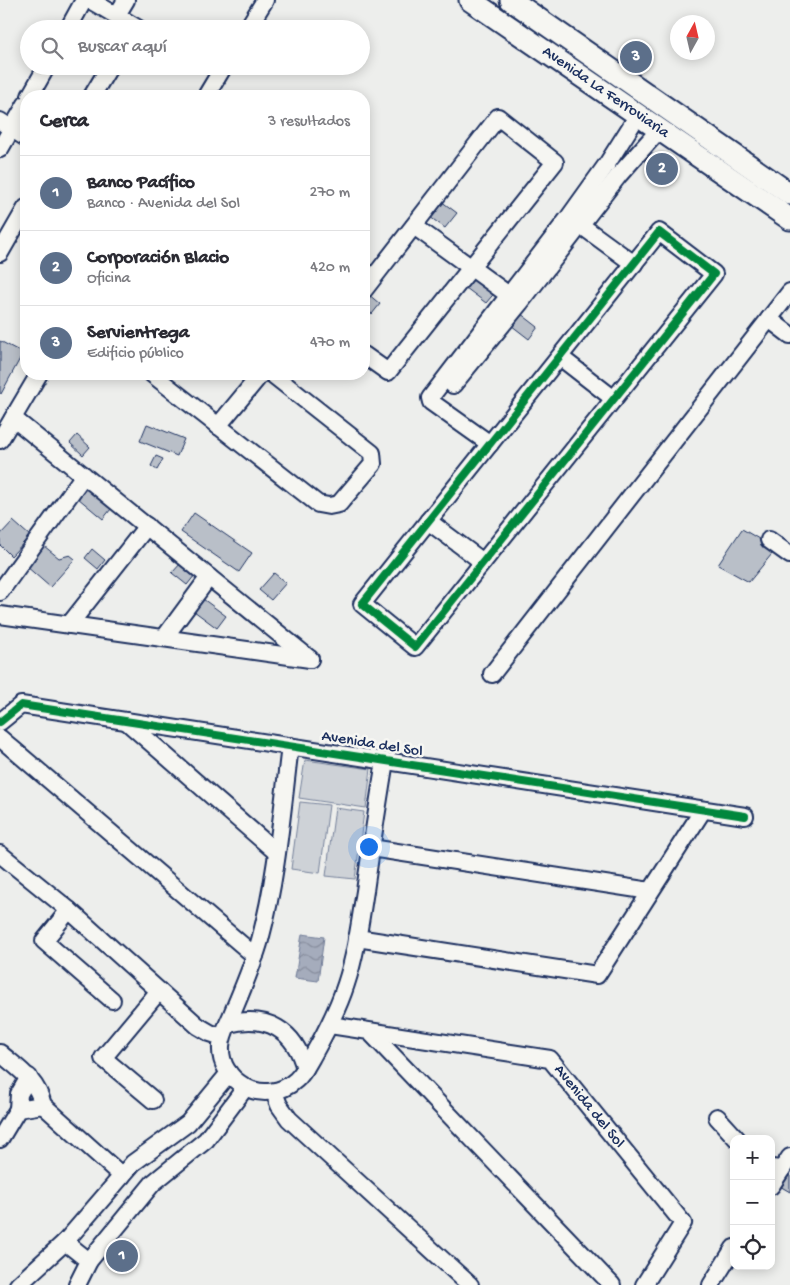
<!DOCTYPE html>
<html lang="es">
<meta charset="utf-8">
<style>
:root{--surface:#fff;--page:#f7f7f7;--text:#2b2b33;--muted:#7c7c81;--line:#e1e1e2;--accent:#d1495b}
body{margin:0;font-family:"Gochi Hand",sans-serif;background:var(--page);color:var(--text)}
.controls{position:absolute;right:15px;bottom:15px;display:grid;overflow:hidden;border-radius:10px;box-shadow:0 2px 12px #0003}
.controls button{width:45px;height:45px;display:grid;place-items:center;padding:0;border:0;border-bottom:1px solid var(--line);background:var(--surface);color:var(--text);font:25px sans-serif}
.compass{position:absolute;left:670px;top:15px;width:45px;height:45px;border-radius:50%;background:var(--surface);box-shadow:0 2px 12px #0003;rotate:8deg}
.you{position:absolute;left:368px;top:846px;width:18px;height:18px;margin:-12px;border:4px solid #fff;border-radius:50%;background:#1a73e8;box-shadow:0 0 0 8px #1a73e833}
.badge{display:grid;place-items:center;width:32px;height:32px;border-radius:50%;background:var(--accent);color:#fff;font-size:16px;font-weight:700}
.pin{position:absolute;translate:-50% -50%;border:2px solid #fff;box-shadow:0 1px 5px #0006}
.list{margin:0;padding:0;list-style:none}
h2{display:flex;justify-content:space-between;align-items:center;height:65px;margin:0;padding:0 20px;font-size:21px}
h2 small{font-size:16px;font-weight:400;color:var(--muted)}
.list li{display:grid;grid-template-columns:32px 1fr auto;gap:15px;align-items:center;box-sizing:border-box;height:75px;padding:0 20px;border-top:1px solid var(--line)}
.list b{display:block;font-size:19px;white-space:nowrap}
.list p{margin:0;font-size:16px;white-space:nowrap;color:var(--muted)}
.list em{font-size:16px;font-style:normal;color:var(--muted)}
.icon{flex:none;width:28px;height:28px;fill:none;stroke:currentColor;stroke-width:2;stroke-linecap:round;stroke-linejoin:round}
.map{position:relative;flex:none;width:790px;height:1285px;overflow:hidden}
.search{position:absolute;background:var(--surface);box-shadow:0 2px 12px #0003;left:20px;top:20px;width:350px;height:55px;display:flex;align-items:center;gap:12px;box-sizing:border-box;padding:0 18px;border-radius:28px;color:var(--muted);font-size:19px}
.panel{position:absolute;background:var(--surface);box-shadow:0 2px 12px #0003;left:20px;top:90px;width:350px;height:290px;border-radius:20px}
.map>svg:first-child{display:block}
.green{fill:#ced2d7;stroke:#74809a}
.water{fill:url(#water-waves);stroke:#6e7a96}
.building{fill:#b9bfc8;stroke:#1b2f5e}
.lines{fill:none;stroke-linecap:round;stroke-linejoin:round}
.minor-casing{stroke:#1b2f5e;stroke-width:20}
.major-casing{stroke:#1b2f5e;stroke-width:25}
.minor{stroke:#f6f6f2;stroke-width:16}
.major{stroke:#f6f6f2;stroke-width:21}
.cycleway-casing{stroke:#f6f6f2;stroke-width:11}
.cycleway{stroke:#00873e;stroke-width:8}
.labels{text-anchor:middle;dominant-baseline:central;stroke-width:5;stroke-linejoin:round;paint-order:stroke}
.street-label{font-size:16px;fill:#1b2f5e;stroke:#f6f6f2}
</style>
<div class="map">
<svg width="790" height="1285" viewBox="0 0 790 1285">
<defs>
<pattern id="water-waves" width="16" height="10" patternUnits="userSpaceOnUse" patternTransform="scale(1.25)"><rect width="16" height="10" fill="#a5acbc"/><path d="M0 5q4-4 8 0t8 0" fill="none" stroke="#868c9c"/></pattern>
</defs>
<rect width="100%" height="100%" fill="#edeeec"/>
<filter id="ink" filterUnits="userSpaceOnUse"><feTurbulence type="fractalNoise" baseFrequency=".02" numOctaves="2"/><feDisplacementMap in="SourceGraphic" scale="10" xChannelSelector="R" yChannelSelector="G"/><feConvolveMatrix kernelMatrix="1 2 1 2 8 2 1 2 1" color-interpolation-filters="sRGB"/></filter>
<g filter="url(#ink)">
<g class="green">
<path d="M305 760 371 769 366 808 299 798Z"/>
<path d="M300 802 329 805 320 873 291 869Z"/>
<path d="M335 808 364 812 355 879 326 876Z"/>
</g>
<path class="water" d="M302 934 324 937 318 981 295 978Z"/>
<g class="building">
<path d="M441 201 457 213 445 228 430 217Z"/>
<path d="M472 272 497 290 486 303 462 285Z"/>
<path d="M368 294 380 304 372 314 364 307V298Z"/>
<path d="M516 310 538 327 529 339 507 322Z"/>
<path d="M0 341 23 353 1 394 0 393Z"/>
<path d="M147 424 184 439 177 456 140 441Z"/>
<path d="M77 435 90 447 83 455 70 443Z"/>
<path d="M156 456 163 459 157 470 151 466Z"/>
<path d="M87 488 111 509 103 519 78 498Z"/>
<path d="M194 513 252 553 239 572 181 532Z"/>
<path d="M13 521 30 536 11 556 0 545V535Z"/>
<path d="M742 529 776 549 749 582 718 565Z"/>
<path d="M44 546 59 558 70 555 75 559 50 587 26 566Z"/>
<path d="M92 549 105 560 98 569 85 558Z"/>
<path d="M181 563 195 575 187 585 172 573Z"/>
<path d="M274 573 286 583 271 600 259 590Z"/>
<path d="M203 599 226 616 217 628 194 611Z"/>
<path d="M790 1166V1192L778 1185Z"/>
</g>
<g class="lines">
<defs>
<g id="minor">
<path d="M90 0 139 29"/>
<path d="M117 15 126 0"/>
<path d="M68 29 84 0"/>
<path d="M247 29 265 0"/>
<path d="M30 96 47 66"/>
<path d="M92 96 110 66"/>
<path d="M206 96 224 66"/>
<path d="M0 121 26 138"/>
<path d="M0 149 26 104"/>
<path d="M571 218 634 264"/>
<path d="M414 226 517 301"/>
<path d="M659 232 714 274 415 647 362 604Z"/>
<path d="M0 253 26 208"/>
<path d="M364 290 498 117 555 162 388 372 364 355"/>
<path d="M769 319 790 335"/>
<path d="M560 357 614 399"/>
<path d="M152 374 318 504 329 506 339 504 373 464 372 453 272 374"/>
<path d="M453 385 520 303 619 175 659 130"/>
<path d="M13 418 310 659"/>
<path d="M218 426 261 374"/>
<path d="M0 440 39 374"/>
<path d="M490 444 431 402 430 398 569 217 607 164 638 115"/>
<path d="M428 521 483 562"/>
<path d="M769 540 790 555"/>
<path d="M0 592 84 475"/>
<path d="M0 615 310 659"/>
<path d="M69 625 147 526"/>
<path d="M164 638 209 577"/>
<path d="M492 674 790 292"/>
<path d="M126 721 276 852"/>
<path d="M0 722 21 705 745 816"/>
<path d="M0 738 255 956"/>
<path d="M290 746C282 811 277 877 260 940 253 965 242 990 232 1014 228 1024 222 1034 221 1046 220 1063 229 1078 244 1086 260 1096 282 1093 296 1080 303 1074 308 1064 313 1055 326 1032 338 1009 346 984 356 954 360 922 365 891 371 848 378 804 385 761"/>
<path d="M371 848 650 891"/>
<path d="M0 854 69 910 198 1026 210 1033 222 1037"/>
<path d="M69 910 44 941 112 1000"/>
<path d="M357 938 597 975 703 810"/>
<path d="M228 1024C267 1014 295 1030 305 1069"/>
<path id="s1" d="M330 1025 550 1059 683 1223 644 1285"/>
<path d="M370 1032 612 1285"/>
<path d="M0 1053C19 1069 37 1080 43 1105L122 1176"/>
<path d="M274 1092 279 1105 289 1119 470 1285"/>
<path d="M153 1100 103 1058 159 991"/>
<path d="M18 1109 19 1094 29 1077"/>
<path d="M717 1117 737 1139"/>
<path d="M0 1139 18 1109 43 1105"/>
<path d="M771 1168 782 1169 790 1157"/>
<path d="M771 1186 782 1169"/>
<path d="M65 1242 89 1261"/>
<path d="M18 1285 65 1242 133 1163 188 1123 229 1073"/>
<path d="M77 1285 89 1261 153 1183 206 1140 245 1088"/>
<path d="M711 1285 734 1248"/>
</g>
<g id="major">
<path id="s2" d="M470 0 790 219"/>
<path d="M511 0 790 194"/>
</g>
</defs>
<use href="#minor" class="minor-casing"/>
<use href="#major" class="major-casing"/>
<use href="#minor" class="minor"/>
<use href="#major" class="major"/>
<defs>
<g id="cycleway">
<path d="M659 232 714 274 415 647 362 604Z"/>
<path d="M0 722 21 705 745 816"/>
</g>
</defs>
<use href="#cycleway" class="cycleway-casing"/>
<use href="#cycleway" class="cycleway"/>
</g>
</g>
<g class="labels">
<g class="street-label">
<text stroke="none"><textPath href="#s2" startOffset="164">Avenida La Ferroviaria</textPath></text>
<text transform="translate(372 745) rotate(9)">Avenida del Sol</text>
<text stroke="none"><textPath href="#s1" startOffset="284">Avenida del Sol</textPath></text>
</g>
</g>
</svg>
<div class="controls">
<button>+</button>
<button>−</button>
<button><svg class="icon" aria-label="locate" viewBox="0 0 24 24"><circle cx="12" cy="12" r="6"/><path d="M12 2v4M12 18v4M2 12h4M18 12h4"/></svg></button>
</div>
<svg class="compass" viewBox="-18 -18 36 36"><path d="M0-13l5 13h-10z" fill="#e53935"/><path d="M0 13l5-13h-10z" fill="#7c7c81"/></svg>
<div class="you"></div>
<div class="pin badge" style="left:122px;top:1256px;background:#5c6f8a">1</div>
<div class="pin badge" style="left:662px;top:169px;background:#5c6f8a">2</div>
<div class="pin badge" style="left:636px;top:57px;background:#5c6f8a">3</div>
<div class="search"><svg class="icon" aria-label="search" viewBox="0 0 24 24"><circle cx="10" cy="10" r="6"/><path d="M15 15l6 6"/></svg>Buscar aquí</div>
<section class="panel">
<h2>Cerca<small>3 resultados</small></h2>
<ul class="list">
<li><span class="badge" style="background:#5c6f8a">1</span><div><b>Banco Pacífico</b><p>Banco · Avenida del Sol</p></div><em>270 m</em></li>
<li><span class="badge" style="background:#5c6f8a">2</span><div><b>Corporación Blacio</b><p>Oficina</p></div><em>420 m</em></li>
<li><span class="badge" style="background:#5c6f8a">3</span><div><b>Servientrega</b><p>Edificio público</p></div><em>470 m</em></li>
</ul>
</section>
</div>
